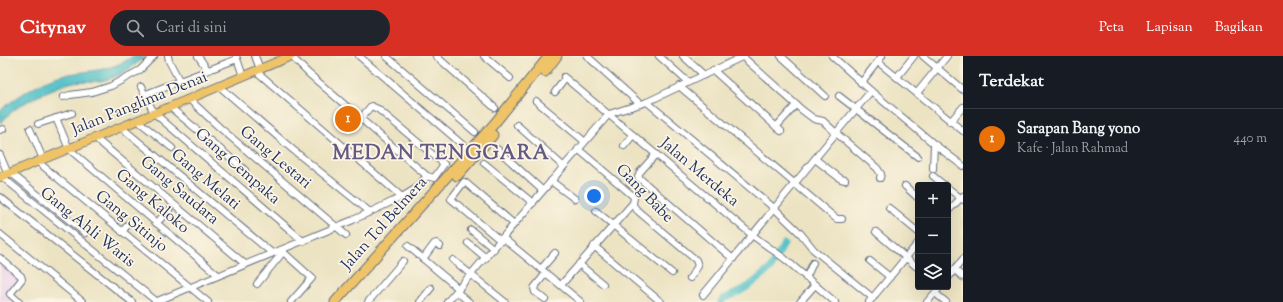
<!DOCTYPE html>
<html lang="id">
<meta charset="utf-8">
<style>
:root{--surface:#171b24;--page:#20242c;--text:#f1f3f6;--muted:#9ea1a6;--line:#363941;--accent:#d93025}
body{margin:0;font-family:"Sorts Mill Goudy",serif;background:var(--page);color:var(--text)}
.controls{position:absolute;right:12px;bottom:12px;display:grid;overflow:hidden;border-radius:4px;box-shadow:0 4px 16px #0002}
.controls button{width:36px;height:36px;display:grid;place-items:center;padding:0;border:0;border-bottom:1px solid var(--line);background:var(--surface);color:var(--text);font:20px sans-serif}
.you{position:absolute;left:594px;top:140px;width:14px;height:14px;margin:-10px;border:3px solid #fff;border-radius:50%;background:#1a73e8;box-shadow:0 0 0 6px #1a73e833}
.badge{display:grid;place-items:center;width:26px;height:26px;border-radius:50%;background:var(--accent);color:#fff;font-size:13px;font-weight:700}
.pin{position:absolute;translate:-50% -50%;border:2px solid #fff;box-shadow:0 1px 4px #0006}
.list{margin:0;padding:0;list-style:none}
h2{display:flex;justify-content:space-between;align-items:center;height:52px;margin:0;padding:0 16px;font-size:17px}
h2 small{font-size:13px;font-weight:400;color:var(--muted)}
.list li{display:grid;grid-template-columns:26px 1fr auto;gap:12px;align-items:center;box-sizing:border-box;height:60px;padding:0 16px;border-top:1px solid var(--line)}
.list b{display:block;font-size:15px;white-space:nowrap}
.list p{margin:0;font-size:13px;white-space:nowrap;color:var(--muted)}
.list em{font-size:13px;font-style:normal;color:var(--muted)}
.icon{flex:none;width:22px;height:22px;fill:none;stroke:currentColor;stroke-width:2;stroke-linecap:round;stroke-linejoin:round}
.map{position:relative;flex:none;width:963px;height:246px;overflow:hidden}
header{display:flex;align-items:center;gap:24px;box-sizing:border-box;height:56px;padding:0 20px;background:var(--accent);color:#fff}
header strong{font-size:19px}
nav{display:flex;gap:22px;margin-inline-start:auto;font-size:14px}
.search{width:280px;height:36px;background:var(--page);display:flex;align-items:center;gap:10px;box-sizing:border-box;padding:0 14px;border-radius:22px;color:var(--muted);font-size:15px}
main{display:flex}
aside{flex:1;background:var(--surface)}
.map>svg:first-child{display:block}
.built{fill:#ead1ec}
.water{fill:#52c1c8;stroke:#367893}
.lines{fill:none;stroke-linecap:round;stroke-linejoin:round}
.river{stroke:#52c1c8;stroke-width:7}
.minor-casing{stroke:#646e81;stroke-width:8}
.major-casing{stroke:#646e81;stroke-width:10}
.highway-casing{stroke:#646e81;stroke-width:11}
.minor{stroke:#fff;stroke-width:6}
.major{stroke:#efc469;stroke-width:8}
.highway{stroke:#efc469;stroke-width:9}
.labels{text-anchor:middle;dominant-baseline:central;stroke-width:3.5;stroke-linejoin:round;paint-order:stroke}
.street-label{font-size:16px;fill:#1b2f5e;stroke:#fcf5e5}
.district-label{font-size:20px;font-weight:bold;letter-spacing:1px;fill:#635b82;stroke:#fcf5e5}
</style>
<header>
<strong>Citynav</strong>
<div class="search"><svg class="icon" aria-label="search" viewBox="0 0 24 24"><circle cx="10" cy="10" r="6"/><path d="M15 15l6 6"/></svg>Cari di sini</div>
<nav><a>Peta</a><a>Lapisan</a><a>Bagikan</a></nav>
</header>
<main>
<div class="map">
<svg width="963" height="246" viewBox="0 0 963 246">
<rect width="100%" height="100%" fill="#fcf5e5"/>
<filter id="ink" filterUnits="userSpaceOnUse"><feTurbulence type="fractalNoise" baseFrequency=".025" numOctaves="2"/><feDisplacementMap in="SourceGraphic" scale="8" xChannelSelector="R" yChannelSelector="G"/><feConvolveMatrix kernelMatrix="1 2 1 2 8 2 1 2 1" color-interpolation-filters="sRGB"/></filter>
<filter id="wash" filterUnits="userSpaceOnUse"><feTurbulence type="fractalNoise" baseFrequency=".012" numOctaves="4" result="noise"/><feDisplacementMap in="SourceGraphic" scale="16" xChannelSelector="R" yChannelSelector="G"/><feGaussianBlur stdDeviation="0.9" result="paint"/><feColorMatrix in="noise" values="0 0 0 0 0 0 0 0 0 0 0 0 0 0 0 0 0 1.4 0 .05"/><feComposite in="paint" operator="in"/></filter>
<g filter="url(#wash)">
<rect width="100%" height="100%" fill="#ece3c2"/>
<path class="built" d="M0 204 20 220 7 238 9 242 14 246H0Z"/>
<path class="water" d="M133 0H145C134 11 116 23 100 25 90 26 79 24 69 27 55 31 26 45 14 54 9 58 5 63 0 67V55C12 44 43 23 59 20 84 14 111 17 133 0Z"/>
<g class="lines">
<path class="river" d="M721 246 723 243 737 237 749 230 770 213 784 188"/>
</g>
</g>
<g filter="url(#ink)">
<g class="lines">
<defs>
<g id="minor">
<path d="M168 0 169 5 179 24"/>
<path d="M198 0 207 13"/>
<path d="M236 0 243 20"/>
<path d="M255 0 260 13"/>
<path d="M291 0 308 17 427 120 434 122 444 108 378 53 371 50 361 62"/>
<path d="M359 0 464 90"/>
<path d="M386 0 475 76"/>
<path d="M436 0 495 52"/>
<path d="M484 0 510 22"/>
<path d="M587 0 639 47"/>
<path d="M659 0 688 26"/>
<path d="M683 0 704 19"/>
<path d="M781 0 825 40"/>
<path d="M832 0 871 35 934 88 963 110"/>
<path d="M923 0 963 34"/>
<path d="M743 1 802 54 814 63 823 65 836 77 871 35"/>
<path d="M878 6 963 75"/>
<path d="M713 14 781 75"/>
<path d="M256 15 402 141"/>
<path d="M564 21 752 179 785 203 835 246"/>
<path d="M897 21 914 0"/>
<path d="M861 27 882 0"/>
<path d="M219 30 292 93 370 156"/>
<path d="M679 30 833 160 837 163H842"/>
<path d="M141 31 154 57 303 185"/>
<path d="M555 36 565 23"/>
<path d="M917 37 947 0"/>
<path d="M146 38 237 3"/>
<path d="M839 40 918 101"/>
<path d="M63 41 70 39 92 36 111 30 140 14 154 0"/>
<path d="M189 43 219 71 346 179"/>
<path d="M536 45 584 85"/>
<path d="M647 46 774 152 801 178 814 194 873 242"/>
<path d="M170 51 245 114"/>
<path d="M56 62 69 93 218 219"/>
<path d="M137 64 172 92"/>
<path d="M950 66 963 51"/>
<path d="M38 68 72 57"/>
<path d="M517 69 563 110"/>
<path d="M121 71 272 197"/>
<path d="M776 71 796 49"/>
<path d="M30 73 43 103"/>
<path d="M0 74 3 73"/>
<path d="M95 82 245 208"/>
<path d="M624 90 633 79"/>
<path d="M497 93 542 134"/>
<path d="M578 93 633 140 634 142C632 150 633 150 639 156L696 204 698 210 690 222"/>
<path d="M656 98 640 116 638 121 733 203"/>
<path d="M0 99 8 118"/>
<path d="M815 103 841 123 845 124"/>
<path d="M38 106 208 246"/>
<path d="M484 107 533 147"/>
<path d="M933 113 934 88"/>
<path d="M11 117 85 177"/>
<path d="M1 120 156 245"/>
<path d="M933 120 944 129"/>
<path d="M551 125 575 143"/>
<path d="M464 126 451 143 501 185"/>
<path d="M466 127 514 168"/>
<path d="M905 130 918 142"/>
<path d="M948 132 963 144"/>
<path d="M0 141 132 246"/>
<path d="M889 152 918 176"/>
<path d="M596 155 672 217"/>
<path d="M948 155 963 140"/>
<path d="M156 167 169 155"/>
<path d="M471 174 494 193"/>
<path d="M122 176 130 166"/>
<path d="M876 176 918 212"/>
<path d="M0 178 83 246"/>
<path d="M503 182 581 246"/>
<path d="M468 187 486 202"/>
<path d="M408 190 459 233"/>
<path d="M594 190 661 246"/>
<path d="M281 194 312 222 291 246"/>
<path d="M0 202 21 220 22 223 10 238 19 246"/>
<path d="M423 203 434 188 436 187 440 190"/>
<path d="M453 204 505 246"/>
<path d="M870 205 890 221"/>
<path d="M579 208 603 228"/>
<path d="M541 213 555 197"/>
<path d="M955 214 963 221"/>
<path d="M806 222 813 207"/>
<path d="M948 222 963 203"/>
<path d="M257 228 283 196"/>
<path d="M561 229 633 147"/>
<path d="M457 236 469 246"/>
<path d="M935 237 946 246"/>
<path d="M703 239 836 77 877 112 881 118 880 122"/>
<path d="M545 243 535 236 534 232 546 217"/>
<path d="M155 246 353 164 402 141 415 133 427 120"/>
<path d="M368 246 403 205"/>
<path d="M420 246 431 232"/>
<path d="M447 246 609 58 647 46 744 0"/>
<path d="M800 246 815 229"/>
<path d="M869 246 918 187"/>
<path d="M927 246 940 231"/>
</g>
<path id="major" d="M0 121 189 43 291 0"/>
<g id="highway">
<path d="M545 16 557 0"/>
<path d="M457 120 493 79"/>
<path d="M335 246 494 68 549 0"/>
</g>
</defs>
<use href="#minor" class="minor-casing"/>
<use href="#major" class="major-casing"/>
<use href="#highway" class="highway-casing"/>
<use href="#minor" class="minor"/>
<use href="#major" class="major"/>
<use href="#highway" class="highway"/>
</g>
</g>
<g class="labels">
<g class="street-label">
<text transform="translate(140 48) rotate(-22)">Jalan Panglima Denai</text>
<text transform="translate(275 102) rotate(40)">Gang Lestari</text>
<text transform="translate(237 111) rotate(41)">Gang Cempaka</text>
<text transform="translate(699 117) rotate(40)">Jalan Merdeka</text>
<text transform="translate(205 124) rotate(40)">Gang Melati</text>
<text transform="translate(179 135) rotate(40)">Gang Saudara</text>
<text transform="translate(644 138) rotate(46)">Gang Babe</text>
<text transform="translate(152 146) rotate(40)">Gang Kaloko</text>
<text transform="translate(131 166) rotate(39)">Gang Sitinjo</text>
<text transform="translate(385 168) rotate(-48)">Jalan Tol Belmera</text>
<text transform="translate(87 172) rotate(39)">Gang Ahli Waris</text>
</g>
<g class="district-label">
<text x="441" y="98">MEDAN TENGGARA</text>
</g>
</g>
</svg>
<div class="controls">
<button>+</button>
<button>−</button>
<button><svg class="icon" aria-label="layers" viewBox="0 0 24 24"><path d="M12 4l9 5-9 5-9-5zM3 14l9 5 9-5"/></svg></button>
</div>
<div class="you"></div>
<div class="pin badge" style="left:348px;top:63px;background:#e8710a">1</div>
</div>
<aside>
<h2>Terdekat<small></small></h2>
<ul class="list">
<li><span class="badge" style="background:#e8710a">1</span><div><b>Sarapan Bang yono</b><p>Kafe · Jalan Rahmad</p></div><em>440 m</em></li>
</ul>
</aside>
</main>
